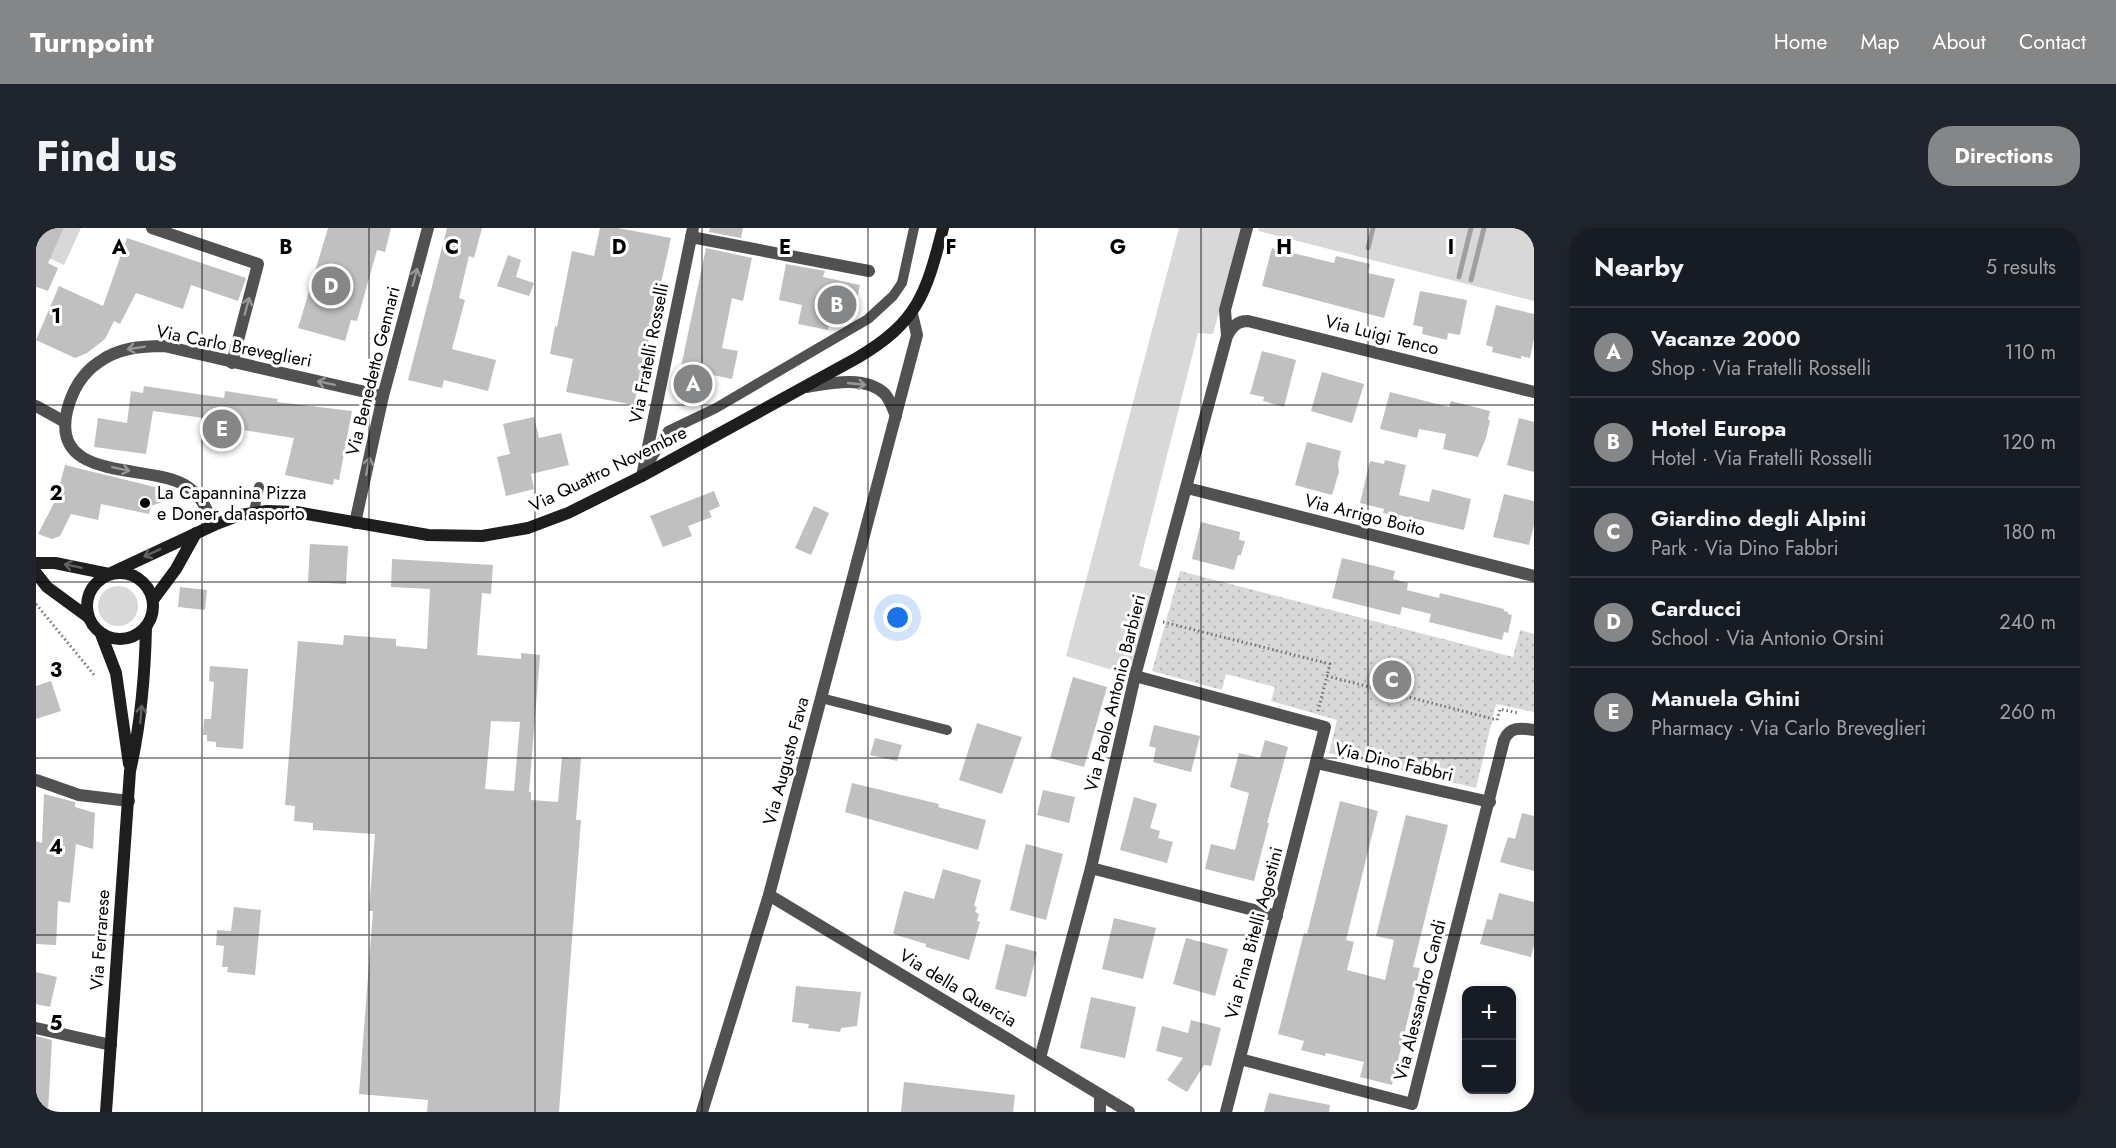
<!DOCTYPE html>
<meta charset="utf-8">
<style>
:root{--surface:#171b24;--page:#20242c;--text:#f1f3f6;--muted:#9ea1a6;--line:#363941;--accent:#858687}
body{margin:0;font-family:Jost,sans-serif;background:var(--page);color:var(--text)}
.controls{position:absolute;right:18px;bottom:18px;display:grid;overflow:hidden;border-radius:12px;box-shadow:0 3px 9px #0003}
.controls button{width:54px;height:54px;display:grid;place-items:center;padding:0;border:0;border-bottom:2px solid var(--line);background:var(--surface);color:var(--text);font:30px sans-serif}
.you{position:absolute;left:862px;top:390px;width:21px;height:21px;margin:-15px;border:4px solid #fff;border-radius:50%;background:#1a73e8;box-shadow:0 0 0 9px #1a73e833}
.badge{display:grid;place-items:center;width:39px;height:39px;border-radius:50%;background:var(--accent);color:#fff;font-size:20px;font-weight:700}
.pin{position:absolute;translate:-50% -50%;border:3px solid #fff;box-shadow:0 2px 6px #0006}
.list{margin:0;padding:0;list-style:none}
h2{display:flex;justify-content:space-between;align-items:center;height:78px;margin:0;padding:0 24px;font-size:26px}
h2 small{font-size:20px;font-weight:400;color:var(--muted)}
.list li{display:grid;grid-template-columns:39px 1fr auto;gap:18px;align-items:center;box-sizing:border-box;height:90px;padding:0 24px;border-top:2px solid var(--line)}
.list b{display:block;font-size:22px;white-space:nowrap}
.list p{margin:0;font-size:20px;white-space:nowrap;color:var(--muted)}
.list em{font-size:20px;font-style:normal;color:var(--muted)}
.map{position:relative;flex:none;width:1498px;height:884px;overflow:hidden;border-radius:24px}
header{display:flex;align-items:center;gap:36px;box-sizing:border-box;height:84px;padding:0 30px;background:var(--accent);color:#fff}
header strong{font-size:28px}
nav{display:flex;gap:33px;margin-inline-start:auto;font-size:21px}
.intro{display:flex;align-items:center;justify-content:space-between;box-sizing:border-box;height:144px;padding:0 36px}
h1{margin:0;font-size:42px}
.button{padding:15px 27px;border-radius:24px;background:var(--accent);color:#fff;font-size:21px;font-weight:700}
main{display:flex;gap:36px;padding:0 36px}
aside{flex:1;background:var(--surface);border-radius:24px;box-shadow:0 3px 9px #0003}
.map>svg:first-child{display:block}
.green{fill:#d8d8d8}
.park{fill:url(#park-dots)}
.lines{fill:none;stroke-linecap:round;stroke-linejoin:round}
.stream{stroke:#9f9f9f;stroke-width:5}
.building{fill:#c0c0c0;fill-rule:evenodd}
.path{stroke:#737373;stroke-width:3;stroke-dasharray:1.5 3;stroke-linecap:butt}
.service{stroke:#515151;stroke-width:10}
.pedestrian{stroke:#515151;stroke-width:12}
.minor{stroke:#515151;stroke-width:12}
.secondary{stroke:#1e1e1e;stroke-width:12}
.oneway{stroke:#979797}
.oneway2{stroke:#626262}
.grid{fill:none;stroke:#000;stroke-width:1.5;stroke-opacity:0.55}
.poi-dot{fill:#000;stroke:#fff;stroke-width:2}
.labels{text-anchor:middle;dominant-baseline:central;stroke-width:6;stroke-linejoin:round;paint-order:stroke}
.street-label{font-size:18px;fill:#000;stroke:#fff}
.poi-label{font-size:18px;fill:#000;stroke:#fff;text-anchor:start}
.grid-label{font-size:20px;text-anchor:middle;font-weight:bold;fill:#000;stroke:#fff;stroke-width:6;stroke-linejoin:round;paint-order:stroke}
</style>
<header>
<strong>Turnpoint</strong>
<nav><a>Home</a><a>Map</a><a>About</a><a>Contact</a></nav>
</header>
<div class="intro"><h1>Find us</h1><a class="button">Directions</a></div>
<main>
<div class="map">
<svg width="1498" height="884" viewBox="0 0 1498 884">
<defs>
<pattern id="park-dots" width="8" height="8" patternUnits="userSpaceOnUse" patternTransform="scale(1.5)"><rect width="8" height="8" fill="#d8d8d8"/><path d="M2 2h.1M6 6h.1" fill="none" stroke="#b8b8b8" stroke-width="1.8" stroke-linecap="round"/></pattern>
</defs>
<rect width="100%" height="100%" fill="#fff"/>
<g class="green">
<path d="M28 0H45L28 37 0 24V16L17 23Z"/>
<path d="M1143 0H1206L1177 106 1162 105 1103 338 1121 343 1093 447 1030 428Z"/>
<path d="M1223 0H1498V73L1222 3Z"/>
<circle cx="82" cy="378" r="20"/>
</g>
<path class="park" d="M1144 343 1477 429 1484 402 1498 406V484L1460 476 1440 560 1293 525 1301 492 1235 473 1239 459 1190 446 1186 462 1116 443Z"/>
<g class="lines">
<g class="stream">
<path d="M1332 20 1337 0"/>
<path d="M1423 49 1435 0"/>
<path d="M1435 52 1448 0"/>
</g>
</g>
<g class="building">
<path d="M0 0H28L12 35 22 40 12 63 1 59 0 60Z"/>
<path d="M292 0H355L349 24 341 22 321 93 315 92 309 113 262 100Z"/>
<path d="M411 0H446L438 30 433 28 423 70 429 72 416 121 460 132 452 163 408 152 406 160 372 152Z"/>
<path d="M564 0H582L635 10 598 177 530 164 537 131 514 126 519 98 521 99 536 23 558 28Z"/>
<path d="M674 0H707L705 10 673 4Z"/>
<path d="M91 10 210 50 202 73 155 57 147 81 100 65 84 96 78 93 69 111 51 125 39 130 0 112 23 58 67 78Z"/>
<path d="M670 20 716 30 707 73 696 70 686 120 702 123 696 151 672 146 668 164 641 158Z"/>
<path d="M1236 20 1298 35 1300 28 1334 36 1332 45 1359 51 1348 90 1226 58Z"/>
<path d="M472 27 485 32 480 49 498 55 493 68 461 58Z"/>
<path d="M750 36 789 43 787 49 824 57 818 87 796 83 792 102 762 96 766 77 743 72Z"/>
<path d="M1384 63 1431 72 1424 107 1412 105 1411 112 1386 106 1387 99 1377 97Z"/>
<path d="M1460 77 1498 86V111L1494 130 1485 128V131L1456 124 1457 119 1450 117Z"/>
<path d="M1226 123 1260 132 1248 179 1227 173 1228 169 1214 166Z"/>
<path d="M1286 144 1328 156 1316 195 1275 183Z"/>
<path d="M108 158 188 170 189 163 242 171 241 174 316 183 303 252 298 251 297 257 249 247 258 210 181 198 182 192 117 183 110 226 58 219 62 190 91 195 95 163 107 165Z"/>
<path d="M1354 164 1413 179 1415 173 1454 183 1452 192H1454L1450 210 1442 229 1407 221 1410 206 1383 201 1381 210 1344 201Z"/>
<path d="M498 189 503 210 525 205 533 237 495 246 498 261 470 268 461 229 474 226 467 196Z"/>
<path d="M1483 190 1498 194V244L1471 237Z"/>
<path d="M1271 214 1305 223 1302 236 1303 244 1296 267 1259 257Z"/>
<path d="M1349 232 1370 237 1363 267 1393 274 1396 261 1435 271 1428 302 1363 287V288L1347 285 1348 281 1324 275 1334 233 1348 236Z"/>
<path d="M29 237 131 262 129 273 115 278 113 286 65 276 62 292 35 286 24 308 16 311 2 306 20 271Z"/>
<path d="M678 263 684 278 673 283 676 289 652 298 656 308 627 319 614 288Z"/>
<path d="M1468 266 1498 273V297L1493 317 1457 309Z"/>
<path d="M778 278 793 285 775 327 759 320Z"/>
<path d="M1165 294 1204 304 1203 312 1209 313 1205 327H1202L1198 342 1156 331Z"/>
<path d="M274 316 312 318 310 356 272 354Z"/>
<path d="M1306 330 1359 343 1357 351 1372 355 1371 362 1403 370 1404 365 1468 381V383L1472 384V386L1476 387 1472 405 1468 404 1466 412 1393 394 1395 386 1366 379 1364 387 1296 370Z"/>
<path d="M356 331 457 337 455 366 446 365 441 427 485 431V425L504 427 493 564H495V572L522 574 526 529 545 530 540 592H545L523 884H391L392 872 323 866 337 683H333L339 606 277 602V595L258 593 259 578 249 577 262 413 307 417 308 407 360 411V418L391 421 394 361 355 359ZM455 493 484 494 478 563 449 561Z"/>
<path d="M144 359 171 362 169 382 142 379Z"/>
<path d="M174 438 212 441 207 521 180 519V514L171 513V507H167L168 491H175L178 454 173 453Z"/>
<path d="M1037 449 1071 459 1048 539 1014 530Z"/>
<path d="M15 453 25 483 0 491V458Z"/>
<path d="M941 495 986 509 966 566 923 552Z"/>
<path d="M1118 497 1164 508 1155 544 1117 534 1120 520 1113 518Z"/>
<path d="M839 510 866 517 861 533 834 527Z"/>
<path d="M1229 512 1252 519 1231 595H1233L1218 653 1169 641 1175 616 1199 622 1213 565 1194 559 1203 525 1224 530Z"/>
<path d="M816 555 903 576 902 579 950 592 942 622 809 584Z"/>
<path d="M1007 562 1039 569 1033 595 1001 587Z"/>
<path d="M8 566 39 574V579L59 585 57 621 40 616 34 675 22 673 20 717 0 716V613L6 615Z"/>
<path d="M1098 569 1121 576 1114 600 1124 603 1122 610 1137 614 1131 635 1084 622Z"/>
<path d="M1304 573 1342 583 1310 712 1318 714 1311 742 1349 752 1358 712 1340 708 1370 587 1412 597 1377 739 1384 740 1356 857 1324 849 1328 834 1290 825 1289 828 1265 822 1268 813 1242 806 1268 705 1271 706Z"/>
<path d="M1486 585 1498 588V643L1464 634 1472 609 1479 611Z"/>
<path d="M990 616 1027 626 1010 692 974 682Z"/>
<path d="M907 641 945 652 938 678 941 679 939 684 943 686 941 693 944 694 933 732 890 719V716L857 706 868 663 898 671Z"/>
<path d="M1463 665 1498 674V717L1495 729 1444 716 1451 691 1456 692Z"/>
<path d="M198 679 225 682 219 747 191 744 192 739H186L188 718 180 717 181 702 195 703Z"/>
<path d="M1078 690 1120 700 1107 751 1066 741Z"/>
<path d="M1150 710 1192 721 1179 768 1137 756Z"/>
<path d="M970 716 1001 724 990 769 959 761Z"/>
<path d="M0 744 21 749 14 779 0 776Z"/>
<path d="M760 758 825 764 821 798 805 800 804 804 772 800 773 796 756 794Z"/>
<path d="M1055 769 1100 779 1089 830 1044 820Z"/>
<path d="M1155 792 1185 800 1175 838 1168 837 1151 864 1131 852 1147 830 1120 823 1126 798 1152 805Z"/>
<path d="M0 808 16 812 12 884H0Z"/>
<path d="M868 854 979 867 977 884H865Z"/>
<path d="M1233 865 1294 877 1293 884H1228Z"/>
</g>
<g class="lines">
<g class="path">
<path d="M0 376 59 448"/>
<path d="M1127 394 1294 436 1291 448"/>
<path d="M1282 483 1291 448 1461 492"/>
<path d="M1461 492 1464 481 1482 485"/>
</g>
<g class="service">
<path d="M609 242 632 203 680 180 832 91 857 68 866 55 878 0"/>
<path d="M218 284 223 259"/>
<path d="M785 470 911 502"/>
</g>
<path class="pedestrian" d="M1191 108 1189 82 1211 0"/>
<g class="minor">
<path d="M116 0 222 36 196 135"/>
<path d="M655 9 833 43"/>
<path d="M771 159C794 155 830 147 849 166 854 172 857 181 860 188"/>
<path d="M0 178 29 194"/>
<path d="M606 248 657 0"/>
<path d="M1151 260 1498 348"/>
<path d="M319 295 347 168 392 0"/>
<path d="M178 297C170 280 165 267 149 257 109 235 15 254 31 183 36 163 45 146 63 134 82 120 105 118 128 118L347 168"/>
<path d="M1099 448 1289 499 1190 884"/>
<path d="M1280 535 1454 574"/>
<path d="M0 552 43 567 93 573"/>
<path d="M1055 640 1241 688"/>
<path d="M733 667 1093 884"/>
<path d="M0 800 75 817"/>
<path d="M1004 830 1055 640 1099 448 1191 108C1196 99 1201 93 1212 93L1498 164"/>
<path d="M1204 831 1376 876 1468 512C1474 498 1485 500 1498 502"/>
<path d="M666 884 733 667 881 107 876 86"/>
<path d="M1064 884V867"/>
</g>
<g class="secondary">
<path d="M0 335H19L73 346 178 297 204 287 231 283 260 284 392 307 446 308 492 300 532 285 606 248 821 130C882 94 890 66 907 0"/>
<circle cx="84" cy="378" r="33"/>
<path d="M0 345 11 359 52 389"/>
<path d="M117 372 140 341 160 305"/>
<path d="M65 406 80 445 93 536"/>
<path d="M70 884 94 543C105 495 109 448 110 399"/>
</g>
</g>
<defs><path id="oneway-shaft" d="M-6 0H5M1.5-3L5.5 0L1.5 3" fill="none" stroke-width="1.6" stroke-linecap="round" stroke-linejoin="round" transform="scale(1.5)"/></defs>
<g class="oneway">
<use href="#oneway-shaft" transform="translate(379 49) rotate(-75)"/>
<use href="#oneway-shaft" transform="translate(211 78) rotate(-75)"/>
<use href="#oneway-shaft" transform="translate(100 120) rotate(171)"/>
<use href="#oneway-shaft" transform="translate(290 155) rotate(-168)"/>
<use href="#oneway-shaft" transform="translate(821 156) rotate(6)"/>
<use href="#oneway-shaft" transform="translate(332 238) rotate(-78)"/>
<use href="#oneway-shaft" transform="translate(85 241) rotate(12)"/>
</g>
<g class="oneway2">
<use href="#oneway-shaft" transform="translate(116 325) rotate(155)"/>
<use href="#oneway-shaft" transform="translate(37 338) rotate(-168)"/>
<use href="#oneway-shaft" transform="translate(105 486) rotate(-85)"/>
</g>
<path class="grid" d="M166 0V884M333 0V884M499 0V884M666 0V884M832 0V884M999 0V884M1165 0V884M1332 0V884M0 177H1498M0 354H1498M0 530H1498M0 707H1498"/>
<circle class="poi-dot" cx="109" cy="275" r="6"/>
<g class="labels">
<g class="street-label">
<text transform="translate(1346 107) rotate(14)">Via Luigi Tenco</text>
<text transform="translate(198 118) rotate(11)">Via Carlo Breveglieri</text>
<text transform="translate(613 125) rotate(-79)">Via Fratelli Rosselli</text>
<text transform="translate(337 143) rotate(-76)">Via Benedetto Gennari</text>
<text transform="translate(572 241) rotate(-26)">Via Quattro Novembre</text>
<text transform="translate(1329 287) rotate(14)">Via Arrigo Boito</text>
<text transform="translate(1079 465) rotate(-76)">Via Paolo Antonio Barbieri</text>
<text transform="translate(750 533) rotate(-75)">Via Augusto Fava</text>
<text transform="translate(1358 534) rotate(13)">Via Dino Fabbri</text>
<text transform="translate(1218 705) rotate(-75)">Via Pina Bitelli Agostini</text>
<text transform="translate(64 712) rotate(-86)">Via Ferrarese</text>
<text transform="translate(922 760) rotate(31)">Via della Quercia</text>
<text transform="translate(1384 772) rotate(-76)">Via Alessandro Candi</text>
</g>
<g class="poi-label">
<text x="121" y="265">La Capannina Pizza<tspan x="121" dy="21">e Doner da asporto</tspan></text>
</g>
</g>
<g class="grid-label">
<text x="83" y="26">A</text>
<text x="250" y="26">B</text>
<text x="416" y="26">C</text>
<text x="583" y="26">D</text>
<text x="749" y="26">E</text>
<text x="915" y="26">F</text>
<text x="1082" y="26">G</text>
<text x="1248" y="26">H</text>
<text x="1415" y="26">I</text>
<text x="20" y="95">1</text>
<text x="20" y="272">2</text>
<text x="20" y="449">3</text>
<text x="20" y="626">4</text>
<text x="20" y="802">5</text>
</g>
</svg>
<div class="controls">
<button>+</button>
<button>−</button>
</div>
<div class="you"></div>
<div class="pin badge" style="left:657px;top:156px">A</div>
<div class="pin badge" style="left:801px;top:77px">B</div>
<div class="pin badge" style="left:1356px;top:452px">C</div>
<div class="pin badge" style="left:295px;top:58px">D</div>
<div class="pin badge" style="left:186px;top:201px">E</div>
</div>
<aside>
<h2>Nearby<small>5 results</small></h2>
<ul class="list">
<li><span class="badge">A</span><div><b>Vacanze 2000</b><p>Shop · Via Fratelli Rosselli</p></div><em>110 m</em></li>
<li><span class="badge">B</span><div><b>Hotel Europa</b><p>Hotel · Via Fratelli Rosselli</p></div><em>120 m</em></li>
<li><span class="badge">C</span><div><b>Giardino degli Alpini</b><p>Park · Via Dino Fabbri</p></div><em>180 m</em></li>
<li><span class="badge">D</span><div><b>Carducci</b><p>School · Via Antonio Orsini</p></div><em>240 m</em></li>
<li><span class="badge">E</span><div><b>Manuela Ghini</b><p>Pharmacy · Via Carlo Breveglieri</p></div><em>260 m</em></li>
</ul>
</aside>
</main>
